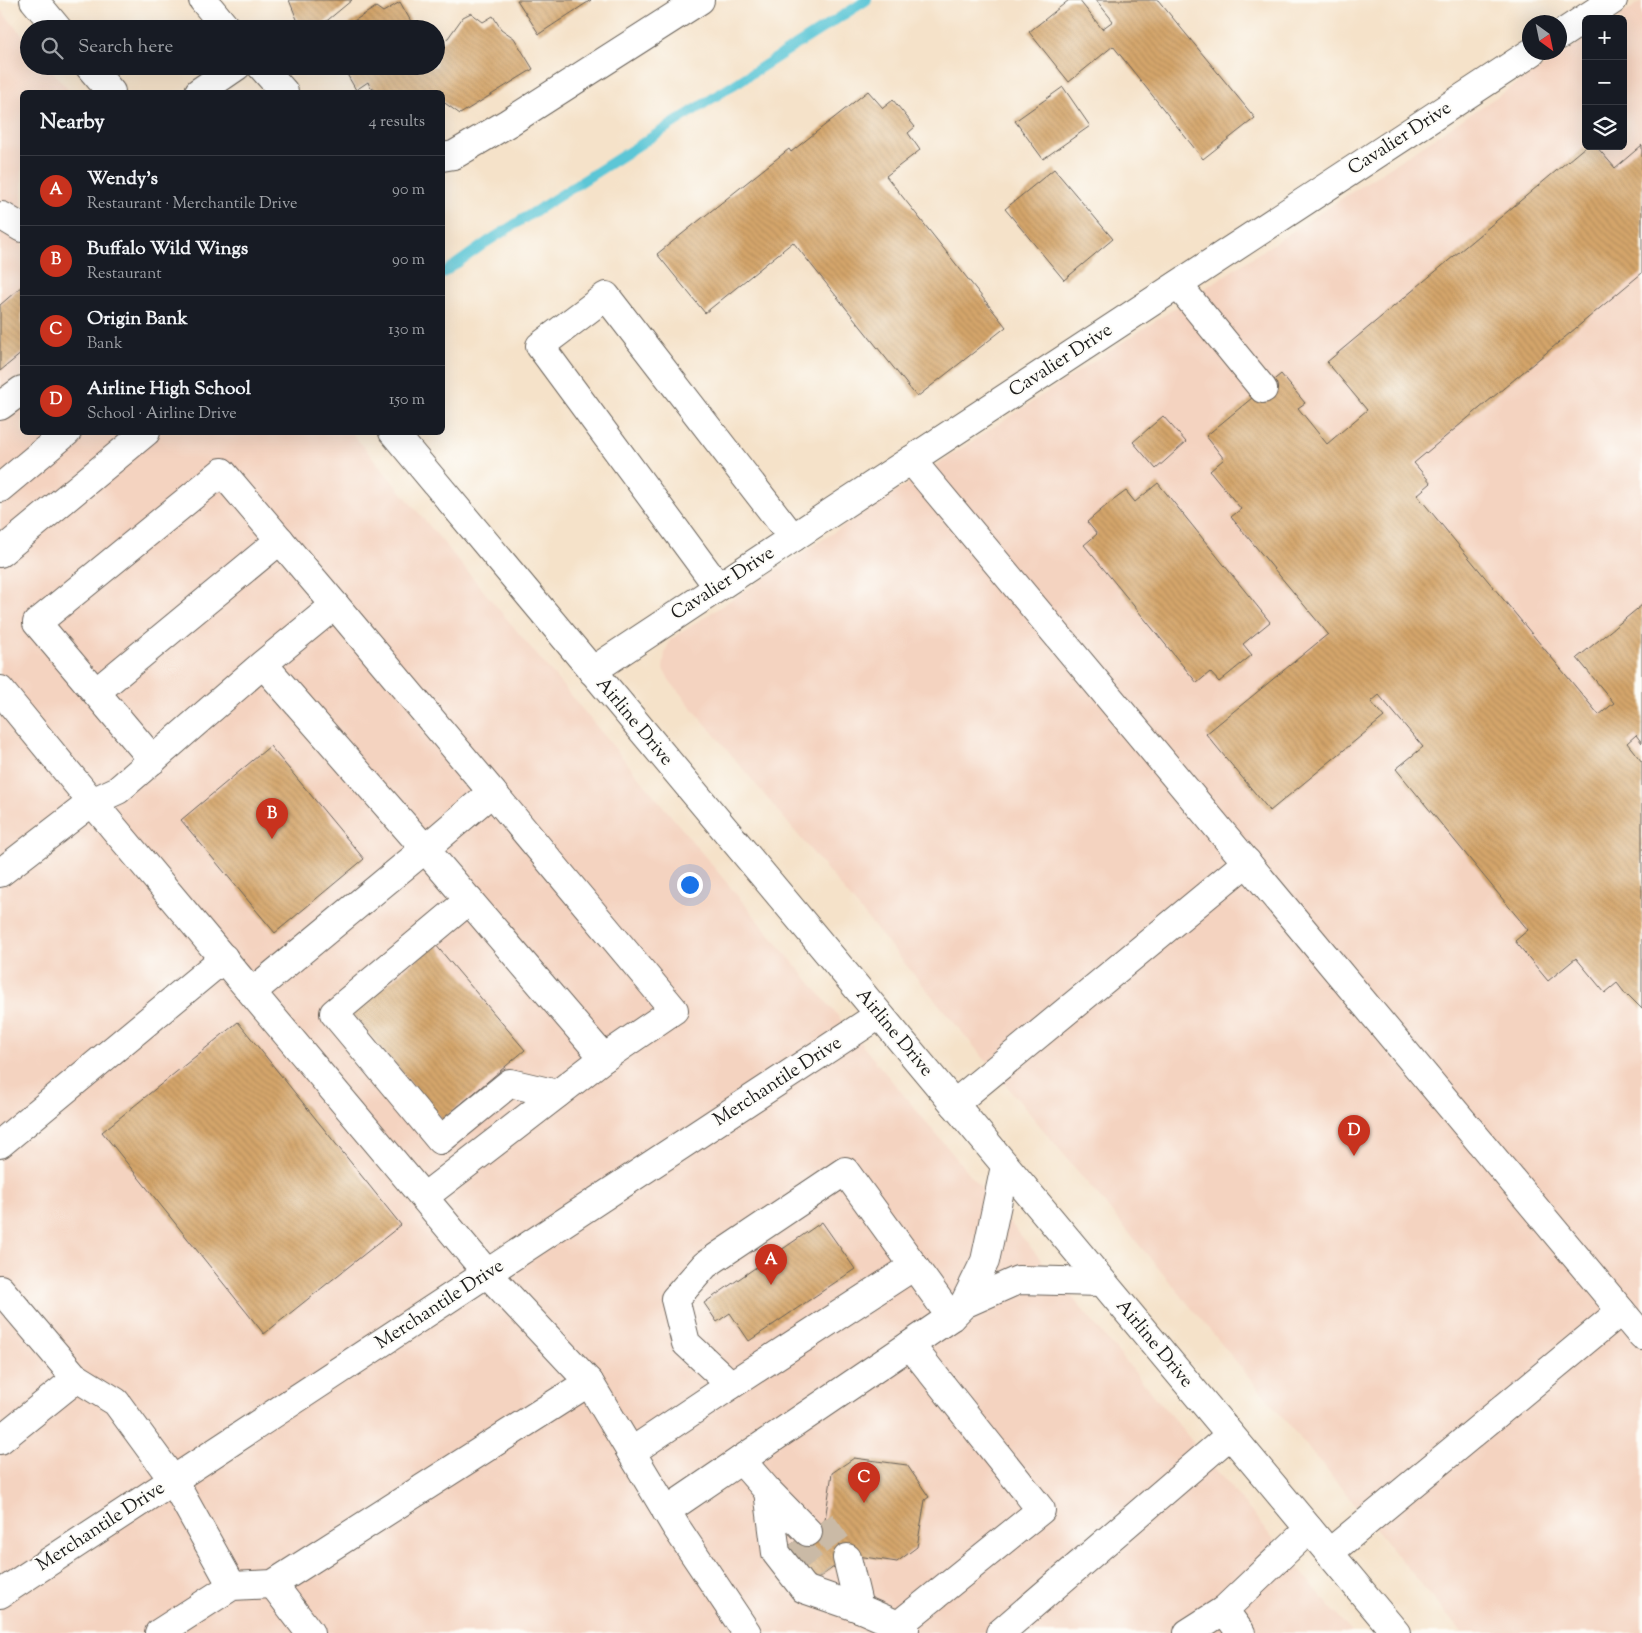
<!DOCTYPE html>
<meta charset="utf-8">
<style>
:root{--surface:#171b24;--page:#242831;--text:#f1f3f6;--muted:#9ea1a6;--line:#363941;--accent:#c8321e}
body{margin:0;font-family:"Sorts Mill Goudy",serif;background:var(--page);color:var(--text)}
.controls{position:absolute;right:15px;top:15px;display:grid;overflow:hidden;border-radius:8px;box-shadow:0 5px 20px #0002}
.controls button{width:45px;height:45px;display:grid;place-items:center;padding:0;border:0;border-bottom:1px solid var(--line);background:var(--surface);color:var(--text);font:25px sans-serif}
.compass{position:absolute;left:1522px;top:15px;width:45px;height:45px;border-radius:50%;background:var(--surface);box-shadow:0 5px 20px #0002;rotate:147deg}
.you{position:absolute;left:689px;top:884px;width:18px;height:18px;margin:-12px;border:4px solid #fff;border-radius:50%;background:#1a73e8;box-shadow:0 0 0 8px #1a73e833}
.badge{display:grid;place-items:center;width:32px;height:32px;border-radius:50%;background:var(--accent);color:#fff;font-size:16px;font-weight:700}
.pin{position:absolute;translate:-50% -41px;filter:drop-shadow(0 1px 2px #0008)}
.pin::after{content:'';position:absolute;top:26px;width:18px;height:15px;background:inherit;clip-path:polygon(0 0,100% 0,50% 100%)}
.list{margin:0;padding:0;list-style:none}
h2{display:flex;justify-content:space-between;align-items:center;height:65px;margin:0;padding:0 20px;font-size:21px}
h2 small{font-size:16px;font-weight:400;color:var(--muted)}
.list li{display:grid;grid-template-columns:32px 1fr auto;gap:15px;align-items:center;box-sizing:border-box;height:70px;padding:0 20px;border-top:1px solid var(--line)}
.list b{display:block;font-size:19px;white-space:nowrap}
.list p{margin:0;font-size:16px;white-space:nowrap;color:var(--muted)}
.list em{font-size:16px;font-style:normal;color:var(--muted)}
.icon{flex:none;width:28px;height:28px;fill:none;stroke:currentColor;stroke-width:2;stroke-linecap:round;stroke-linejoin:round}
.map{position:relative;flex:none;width:1642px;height:1633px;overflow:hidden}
.search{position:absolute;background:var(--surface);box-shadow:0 5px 20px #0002;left:20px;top:20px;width:425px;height:55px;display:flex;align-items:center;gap:12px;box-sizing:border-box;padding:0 18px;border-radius:28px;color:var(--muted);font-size:19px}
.panel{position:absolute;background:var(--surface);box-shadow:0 5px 20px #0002;left:20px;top:90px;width:425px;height:345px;border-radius:8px}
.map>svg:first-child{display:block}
.built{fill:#f4d3c0}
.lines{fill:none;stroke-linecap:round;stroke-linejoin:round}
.stream{stroke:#5cc6d6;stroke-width:10}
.building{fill:url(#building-back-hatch)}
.minor-tunnel{stroke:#cabaa6;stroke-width:28;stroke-dasharray:28 14;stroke-linecap:butt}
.minor-casing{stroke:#686159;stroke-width:30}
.major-casing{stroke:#686159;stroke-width:30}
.minor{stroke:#fff;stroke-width:28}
.major{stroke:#fff;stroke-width:28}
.labels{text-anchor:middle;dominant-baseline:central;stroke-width:4;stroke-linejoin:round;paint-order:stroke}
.street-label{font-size:19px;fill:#1c1c1c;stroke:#fdfcf7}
</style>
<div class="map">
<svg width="1642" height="1633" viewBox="0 0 1642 1633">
<defs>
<pattern id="building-back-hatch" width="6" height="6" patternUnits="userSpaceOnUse" patternTransform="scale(1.25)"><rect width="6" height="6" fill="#d4a56b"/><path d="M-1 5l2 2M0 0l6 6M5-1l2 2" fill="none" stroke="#b58d5c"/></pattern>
</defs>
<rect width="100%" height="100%" fill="#fdfcf7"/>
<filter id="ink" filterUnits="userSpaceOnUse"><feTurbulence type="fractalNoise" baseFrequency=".02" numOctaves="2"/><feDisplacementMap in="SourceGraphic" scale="10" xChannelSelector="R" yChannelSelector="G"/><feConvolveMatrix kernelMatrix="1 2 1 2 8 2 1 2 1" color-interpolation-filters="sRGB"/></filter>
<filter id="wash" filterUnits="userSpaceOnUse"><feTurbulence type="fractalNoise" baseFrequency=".0096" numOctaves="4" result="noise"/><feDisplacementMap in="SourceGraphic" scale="20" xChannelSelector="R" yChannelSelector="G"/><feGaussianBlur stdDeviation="1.12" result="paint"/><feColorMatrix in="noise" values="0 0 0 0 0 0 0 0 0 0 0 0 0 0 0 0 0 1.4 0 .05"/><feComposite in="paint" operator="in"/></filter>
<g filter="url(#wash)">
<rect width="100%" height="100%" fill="#f5e2c9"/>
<g class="built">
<path d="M1642 1V1633H1462L669 680 663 669 665 653 670 640 1586 38V146H1623V19H1615Z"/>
<path d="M0 9 29 43V66H48L70 92H22V432L352 433 1352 1633H0Z"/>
</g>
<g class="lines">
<path class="stream" d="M442 274 487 242 867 0"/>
</g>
<g id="blocks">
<g class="building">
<path d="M289 0H352L317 29H301Z"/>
<path d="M517 0H591L539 34Z"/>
<path d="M1069 0H1079L1102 29 1113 21 1096 0H1158L1255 118 1203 159 1113 46 1069 82 1029 32Z"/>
<path d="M400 2 413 25 410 29H341L376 7 383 12Z"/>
<path d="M471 13 483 22 493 16 501 29 514 38 533 69 460 114 442 101V92H378L370 87 368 82 356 90 344 69 340 66H436V45L448 38 463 17Z"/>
<path d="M1063 87 1090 126 1043 159 1015 121Z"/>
<path d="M868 91 883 108 893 100 915 127 908 133 920 150 886 176 1006 327 917 397 793 242 705 313 657 254 789 149 791 152Z"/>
<path d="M1642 145V273L1414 463 1431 483 1417 495 1599 715 1614 703 1577 658 1642 605V743L1636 735 1627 743 1642 762V1009L1628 995 1627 996 1617 983 1605 993 1576 958 1548 981 1515 941 1528 930 1396 769 1423 747 1379 695 1371 702 1384 717 1270 811 1206 734 1328 634 1231 517 1241 509 1210 471 1224 459 1206 436 1281 374 1305 403 1298 408 1327 444 1367 410 1327 362 1586 146H1596L1615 168Z"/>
<path d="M1054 169 1113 239 1064 280 1005 209Z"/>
<path d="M22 286V353L0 371V305Z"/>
<path d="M1163 416 1186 442 1156 469 1133 442Z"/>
<path d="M1158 483 1270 622 1243 644 1252 655 1219 682 1210 672 1197 683 1084 545 1097 534 1087 522 1107 505 1126 491 1135 502Z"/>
<path d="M270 746 364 859 275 933 181 820Z"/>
<path d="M435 944 525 1050 442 1120 352 1014Z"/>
<path d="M238 1022 401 1225 264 1334 102 1132Z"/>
<path d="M822 1222 855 1269 749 1341 730 1313 717 1322 704 1303Z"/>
<path d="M854 1458 907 1465 929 1497 925 1500 917 1547 897 1562 851 1555 814 1581 789 1546 825 1520 832 1473Z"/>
</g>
</g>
</g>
<g filter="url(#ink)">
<use href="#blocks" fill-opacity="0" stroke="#686159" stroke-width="1"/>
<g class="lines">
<g class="minor-tunnel">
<path d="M821 1522 847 1558"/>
<path d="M794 1542 820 1577"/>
</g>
<defs>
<g id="minor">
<path d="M203 0 227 29"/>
<path d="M1560 35 1613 0"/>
<path d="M261 66 284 92"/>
<path d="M199 92 237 66"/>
<path d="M442 157 454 155 508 123 700 0"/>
<path d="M2 216 22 228"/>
<path d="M1178 285 1263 389"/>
<path d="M0 406 22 390"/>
<path d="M911 460 1642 1336"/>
<path d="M0 488 67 432"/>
<path d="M0 553 146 432"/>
<path d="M718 587 540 346 606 296 793 538"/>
<path d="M592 671 835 510 1532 52"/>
<path d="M0 690 92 802 487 1273 589 1382 273 1584 232 1586 159 1633"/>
<path d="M96 692 280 540"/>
<path d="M153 760 37 623 222 472 335 605"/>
<path d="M492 792 674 1010 604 1058"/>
<path d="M0 873 92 802 118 790 263 664 425 849 492 792 335 605 263 664"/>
<path d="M469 900 334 1013 440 1140 510 1083 557 1094"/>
<path d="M252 992 425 849 604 1058 424 1197"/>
<path d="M954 1104 1247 862"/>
<path d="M0 1144 224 958"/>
<path d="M0 1289 74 1376 116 1402 173 1480 232 1586"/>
<path d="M964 1304 1018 1280 1102 1282"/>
<path d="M589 1382 676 1527 747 1633"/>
<path d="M731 1385 686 1343 675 1299 705 1265 845 1171 951 1317"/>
<path d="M0 1440 77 1378"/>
<path d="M631 1452 731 1385 914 1266"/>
<path d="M741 1460 768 1491 808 1532"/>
<path d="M768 1491 776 1553 804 1589 859 1608 905 1628"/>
<path d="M666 1511 951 1317 964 1304 985 1261 1005 1166"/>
<path d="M1329 1553 1621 1311"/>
<path d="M847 1558 859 1608"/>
<path d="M273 1584 310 1633"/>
<path d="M0 1594 879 1015"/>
<path d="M1224 1610 1309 1529"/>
<path d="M904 1633 906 1619 1041 1510 910 1345"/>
<path d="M1000 1633 1230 1435"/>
<path d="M1188 1633 1224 1610 1241 1633"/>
</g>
<g id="major">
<path d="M34 0 58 29"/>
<path d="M89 66 111 92"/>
<path d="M393 432 1396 1633"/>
</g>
</defs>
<use href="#minor" class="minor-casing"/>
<use href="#major" class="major-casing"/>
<use href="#minor" class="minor"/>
<use href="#major" class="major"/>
</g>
</g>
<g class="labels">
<g class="street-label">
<text transform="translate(1400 139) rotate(-33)">Cavalier Drive</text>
<text transform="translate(1061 361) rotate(-33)">Cavalier Drive</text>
<text transform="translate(723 584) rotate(-33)">Cavalier Drive</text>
<text transform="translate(634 722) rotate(50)">Airline Drive</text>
<text transform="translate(894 1033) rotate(50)">Airline Drive</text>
<text transform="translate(778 1082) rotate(-33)">Merchantile Drive</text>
<text transform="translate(440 1305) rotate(-33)">Merchantile Drive</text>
<text transform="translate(1154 1344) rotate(50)">Airline Drive</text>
<text transform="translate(101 1527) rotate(-33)">Merchantile Drive</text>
</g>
</g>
</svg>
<div class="controls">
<button>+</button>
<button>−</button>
<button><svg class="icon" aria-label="layers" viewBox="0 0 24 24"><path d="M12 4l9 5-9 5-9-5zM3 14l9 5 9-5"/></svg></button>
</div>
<svg class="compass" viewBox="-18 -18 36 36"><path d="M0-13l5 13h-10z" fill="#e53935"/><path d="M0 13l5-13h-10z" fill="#9ea1a6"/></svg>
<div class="you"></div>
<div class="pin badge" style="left:771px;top:1285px">A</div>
<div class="pin badge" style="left:272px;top:839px">B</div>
<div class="pin badge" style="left:864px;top:1503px">C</div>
<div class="pin badge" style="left:1354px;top:1156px">D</div>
<div class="search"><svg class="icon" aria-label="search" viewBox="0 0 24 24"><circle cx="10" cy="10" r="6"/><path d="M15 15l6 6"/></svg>Search here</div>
<section class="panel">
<h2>Nearby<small>4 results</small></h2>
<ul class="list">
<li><span class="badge">A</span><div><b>Wendy's</b><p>Restaurant · Merchantile Drive</p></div><em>90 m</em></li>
<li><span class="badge">B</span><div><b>Buffalo Wild Wings</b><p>Restaurant</p></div><em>90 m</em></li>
<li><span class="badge">C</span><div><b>Origin Bank</b><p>Bank</p></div><em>130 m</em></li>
<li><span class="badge">D</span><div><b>Airline High School</b><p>School · Airline Drive</p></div><em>150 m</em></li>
</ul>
</section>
</div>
